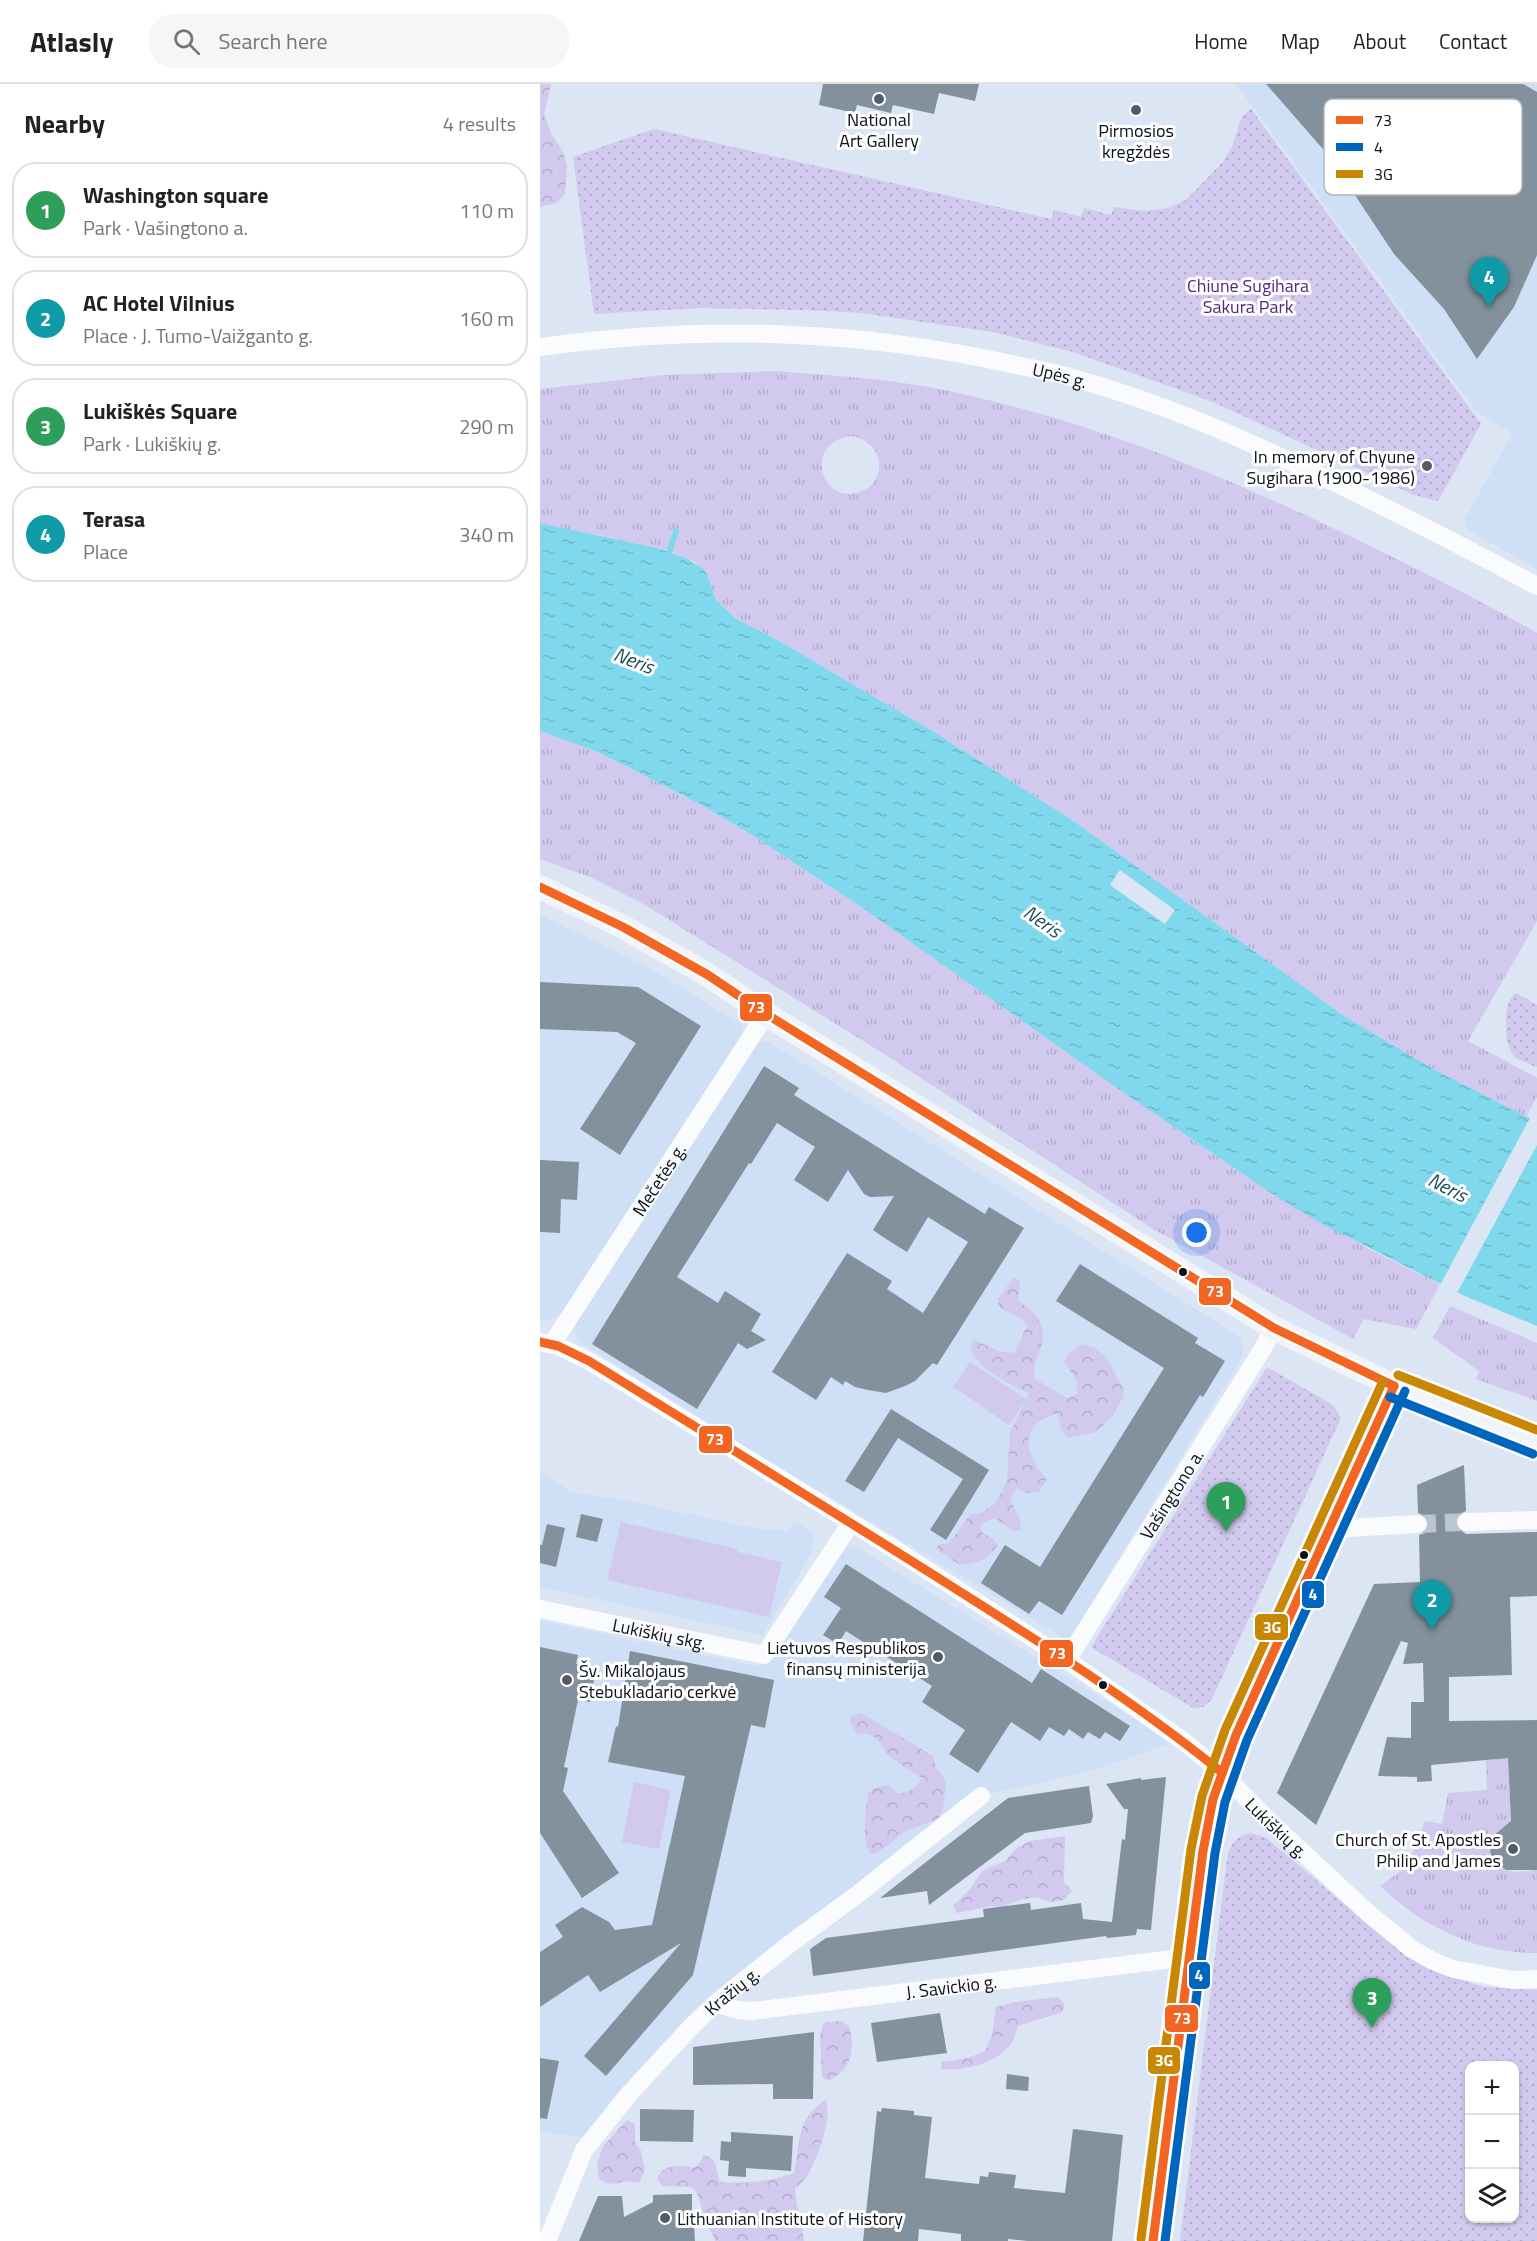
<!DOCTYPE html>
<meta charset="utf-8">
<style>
:root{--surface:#fff;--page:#f6f6f6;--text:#222;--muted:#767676;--line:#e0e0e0;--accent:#7c3aed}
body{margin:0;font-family:"Titillium Web",sans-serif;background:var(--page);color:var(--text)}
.controls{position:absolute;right:18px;bottom:18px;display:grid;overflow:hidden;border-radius:12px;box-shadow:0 2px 4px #0004}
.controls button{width:54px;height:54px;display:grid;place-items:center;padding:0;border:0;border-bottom:2px solid var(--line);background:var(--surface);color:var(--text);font:30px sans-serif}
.you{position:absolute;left:657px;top:1149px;width:21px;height:21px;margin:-15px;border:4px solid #fff;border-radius:50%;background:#1a73e8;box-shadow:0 0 0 9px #1a73e833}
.badge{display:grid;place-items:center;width:39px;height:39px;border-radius:50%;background:var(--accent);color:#fff;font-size:20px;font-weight:700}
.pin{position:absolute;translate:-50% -50px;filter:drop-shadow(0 2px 3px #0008)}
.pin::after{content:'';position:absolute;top:32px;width:21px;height:18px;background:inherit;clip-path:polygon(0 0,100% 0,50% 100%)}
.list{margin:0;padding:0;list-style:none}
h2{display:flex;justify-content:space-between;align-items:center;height:78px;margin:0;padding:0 24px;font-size:26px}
h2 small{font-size:20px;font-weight:400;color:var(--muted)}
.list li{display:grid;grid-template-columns:39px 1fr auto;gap:18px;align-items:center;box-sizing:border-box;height:96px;margin:0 12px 12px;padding:0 12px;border:2px solid var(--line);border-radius:24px}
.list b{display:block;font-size:22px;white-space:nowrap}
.list p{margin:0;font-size:20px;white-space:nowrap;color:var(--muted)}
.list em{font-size:20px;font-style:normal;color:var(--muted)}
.icon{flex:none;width:33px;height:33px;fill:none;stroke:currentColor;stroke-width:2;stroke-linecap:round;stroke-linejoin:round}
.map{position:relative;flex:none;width:997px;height:2157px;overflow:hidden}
header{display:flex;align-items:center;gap:36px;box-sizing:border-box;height:84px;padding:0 30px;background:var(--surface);border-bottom:2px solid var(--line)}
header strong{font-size:28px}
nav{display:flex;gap:33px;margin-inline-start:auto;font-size:21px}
.search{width:420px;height:54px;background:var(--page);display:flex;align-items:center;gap:15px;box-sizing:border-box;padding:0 21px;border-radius:24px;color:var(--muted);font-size:22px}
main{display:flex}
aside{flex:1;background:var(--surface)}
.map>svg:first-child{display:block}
.built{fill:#cedff6}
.grass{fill:url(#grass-tufts);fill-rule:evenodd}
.forest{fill:url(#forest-crowns)}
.park{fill:url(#park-dots);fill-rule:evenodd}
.garden{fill:#d1caee}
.water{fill:url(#water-ripples)}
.pier{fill:#dbe5f3}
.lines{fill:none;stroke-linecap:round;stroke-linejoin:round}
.stream{stroke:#7fd8eb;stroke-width:6}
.building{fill:#82919c}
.minor-tunnel{stroke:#bcc5d2;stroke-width:18;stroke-dasharray:18 9;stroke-linecap:butt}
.minor{stroke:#fafbfd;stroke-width:18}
.major{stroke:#f2f4f9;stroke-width:24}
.bus-1-casing{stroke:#fff;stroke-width:14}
.bus-2-casing{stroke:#fff;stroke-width:14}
.bus-3-casing{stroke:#fff;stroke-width:14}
.bus-1{stroke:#f26522;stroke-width:9}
.bus-2{stroke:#0065bd;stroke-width:9}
.bus-3{stroke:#c88805;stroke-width:9}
.poi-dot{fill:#545b65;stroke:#fff;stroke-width:2}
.bus-dot{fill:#0b1119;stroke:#fff;stroke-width:2}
.labels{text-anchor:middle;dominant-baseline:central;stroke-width:6;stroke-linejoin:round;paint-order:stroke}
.poi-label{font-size:18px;fill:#0b1119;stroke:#fff;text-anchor:end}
.park-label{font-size:18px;fill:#51277f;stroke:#fff}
.street-label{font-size:18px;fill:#0b1119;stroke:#fff}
.water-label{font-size:20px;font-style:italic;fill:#1b5059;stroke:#fff}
.key{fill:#fff;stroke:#b6b8ba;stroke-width:1.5}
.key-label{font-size:16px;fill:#0b1119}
.line-badge{stroke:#fff;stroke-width:2}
.badge-label{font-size:16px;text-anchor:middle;font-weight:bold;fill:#fff}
</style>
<header>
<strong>Atlasly</strong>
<div class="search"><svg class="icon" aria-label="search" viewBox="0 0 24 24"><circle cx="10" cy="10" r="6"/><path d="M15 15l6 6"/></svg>Search here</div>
<nav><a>Home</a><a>Map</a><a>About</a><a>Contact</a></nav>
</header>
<main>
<aside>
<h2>Nearby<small>4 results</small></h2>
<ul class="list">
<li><span class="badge" style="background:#2e9e5b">1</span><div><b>Washington square</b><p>Park · Vašingtono a.</p></div><em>110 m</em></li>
<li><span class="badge" style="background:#0f9aa8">2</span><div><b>AC Hotel Vilnius</b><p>Place · J. Tumo-Vaižganto g.</p></div><em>160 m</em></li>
<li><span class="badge" style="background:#2e9e5b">3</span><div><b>Lukiškės Square</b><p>Park · Lukiškių g.</p></div><em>290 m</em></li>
<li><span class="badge" style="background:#0f9aa8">4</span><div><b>Terasa</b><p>Place</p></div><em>340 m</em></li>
</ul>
</aside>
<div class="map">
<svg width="997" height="2157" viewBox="0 0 997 2157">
<defs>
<pattern id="grass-tufts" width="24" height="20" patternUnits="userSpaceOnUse" patternTransform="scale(1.5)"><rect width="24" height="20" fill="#d1caee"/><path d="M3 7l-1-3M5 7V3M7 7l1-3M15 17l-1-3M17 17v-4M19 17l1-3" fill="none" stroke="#b2accc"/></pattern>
<pattern id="forest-crowns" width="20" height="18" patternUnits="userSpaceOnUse" patternTransform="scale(1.5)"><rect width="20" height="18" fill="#d1caee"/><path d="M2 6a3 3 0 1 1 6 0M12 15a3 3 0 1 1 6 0" fill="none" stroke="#b2accc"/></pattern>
<pattern id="park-dots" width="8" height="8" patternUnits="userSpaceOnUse" patternTransform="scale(1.5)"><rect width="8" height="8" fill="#d1caee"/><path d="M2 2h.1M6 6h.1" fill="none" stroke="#b2accc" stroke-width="1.8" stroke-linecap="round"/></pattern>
<pattern id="water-ripples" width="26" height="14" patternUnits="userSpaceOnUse" patternTransform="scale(1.5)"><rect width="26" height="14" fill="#7fd8eb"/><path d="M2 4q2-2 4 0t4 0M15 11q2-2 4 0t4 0" fill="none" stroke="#6cb8c9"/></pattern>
</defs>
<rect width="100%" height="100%" fill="#dbe5f3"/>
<g class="built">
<path d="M696 0H997V485L933 449 926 442 925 435 972 350 935 326Z"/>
<path d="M0 831 105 881 200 940 203 945 202 953 23 1228 8 1237H0Z"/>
<path d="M222 957 229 958 697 1251 701 1256 703 1268 701 1275 528 1557 287 1411 252 1392 38 1257 36 1252 35 1241 215 962Z"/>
<path d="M0 1388 31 1408 88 1417 222 1446 248 1447 254 1437 274 1450 272 1468 223 1551 0 1503Z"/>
<path d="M303 1460 313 1461 591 1632 629 1660 553 1686 441 1712 322 1798 168 1914 46 2054 0 2047V1537L221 1583 297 1465Z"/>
</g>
<g class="grass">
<path d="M235 287C286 291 338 294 389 303 544 333 690 393 832 463 888 490 943 518 997 549V837L928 957 997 994V1013L986 1033 897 987 804 932 532 736 394 648 239 557 195 534 176 516 169 496 155 478 130 467 117 464 0 439V305L124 291ZM313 352C332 357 346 374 336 394 333 401 327 406 319 408 278 421 264 355 313 352Z"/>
<path d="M0 647 58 668 156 718 212 751 327 827 574 1002 734 1111 831 1166 900 1200 876 1245 824 1235 813 1255 613 1145 344 970 105 821 50 793 0 775Z"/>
<path d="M910 1222 997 1259V1317L936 1295 939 1287 893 1254Z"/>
<path d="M968 1674 971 1740C949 1747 940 1774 964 1785 973 1790 987 1787 997 1786V1869H994C935 1869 882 1842 840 1802L868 1782 885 1737 902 1740 908 1709 947 1706 946 1676Z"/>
</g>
<g class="forest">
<path d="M0 0H11L4 31 11 49 24 70 27 82 25 110 17 119 0 123Z"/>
<path d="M473 1194 480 1196 478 1217C496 1227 508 1242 501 1263 496 1278 493 1278 495 1295L527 1314 537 1310V1297L524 1278 527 1271 542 1260 554 1263 567 1274 584 1306 583 1314 570 1335 556 1348 527 1354C520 1346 521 1338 516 1329 509 1333 499 1336 494 1342 480 1360 495 1382 507 1395L499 1408 487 1409 477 1405 470 1414C474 1426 482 1433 481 1446L473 1447 455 1434 442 1439 441 1448 453 1455 458 1461C449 1475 436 1479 420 1481L396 1465 400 1460H408L430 1431 441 1429 455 1420 467 1398 470 1349 489 1309C468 1300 439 1286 430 1263L434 1256 459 1267 475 1269 487 1241C476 1227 468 1232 458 1221V1215Z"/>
<path d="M321 1629 393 1672 396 1684 406 1697 403 1725 398 1735 366 1747 336 1770H330C321 1752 326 1728 328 1709L335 1704 348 1701 358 1710C370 1708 376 1704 382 1694 373 1688 363 1682 354 1676 339 1666 342 1648 318 1650L310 1640V1633Z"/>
<path d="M525 1752 524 1798 532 1807 524 1816 510 1818 496 1813 482 1815 462 1823 451 1822 417 1829 413 1822 431 1804 442 1787 465 1777 475 1765 490 1757Z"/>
<path d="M517 1913 524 1919V1925L519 1929 478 1942C476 1948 474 1955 471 1960 456 1980 424 1987 401 1985L402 1978 428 1974 445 1967 452 1951 456 1923 475 1918Z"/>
<path d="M300 1937 309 1942C316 1966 311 1986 288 1997L282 1993 280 1953 283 1939Z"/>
<path d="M285 2016C294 2032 277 2074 268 2091 265 2096 259 2101 255 2105 256 2123 262 2139 264 2157H175C174 2150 169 2146 166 2139 160 2126 163 2114 152 2103L123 2102 117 2095C123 2079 140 2081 154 2084L161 2077 163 2071C179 2074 175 2085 180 2097 198 2102 237 2096 254 2089 261 2056 255 2037 285 2016Z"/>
<path d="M87 2036 95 2040V2058L101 2067 105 2086 99 2099 84 2097 76 2100 65 2099 59 2095 57 2080 63 2062Z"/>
</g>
<g class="park">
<path d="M711 25 941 340 898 417 874 411 673 318 533 268 453 248 321 229 265 226 159 224 54 230 33 73 114 45 511 135 514 126 541 133 544 124 571 131 574 123 604 127 628 124 646 116 683 78 692 63 702 32Z"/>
<path d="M976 909 997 921V983C990 980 980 977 975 973 963 962 962 916 976 909Z"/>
<path d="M727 1283 793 1321 801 1334 672 1615 663 1623 653 1624 551 1563Z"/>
<path d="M711 1749 726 1754 866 1872 903 1890 944 1903 997 1906V2157H640L687 1775C690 1760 695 1753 711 1749ZM930 1982H975V2134H930Z"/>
</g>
<g class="garden">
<path d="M430 1278 486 1315 469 1341 413 1303Z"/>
<path d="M81 1438 197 1465V1468L242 1478 229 1533 67 1496Z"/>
<path d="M94 1698 131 1706 119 1765 82 1758Z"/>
</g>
<path class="water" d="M0 439 117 464 144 473 162 484 167 490 176 516 195 534 239 557 394 648 532 736 804 932 897 987 997 1038V1242L925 1212 782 1140 734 1111 574 1002 327 827 212 751 156 718 58 668 0 647Z"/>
<g class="pier">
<path d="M580 786 635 826 625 840 570 801Z"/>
<path d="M991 1032 997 1035V1061L916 1211 899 1203Z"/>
</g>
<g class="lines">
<path class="stream" d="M128 472 136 447"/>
</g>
<g class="building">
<path d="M283 0H439L435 17 399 9 394 30 353 21 351 29 317 21 315 29 279 21Z"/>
<path d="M726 0H983L997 8V171L974 223 937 275 904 225 854 170 789 72Z"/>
<path d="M0 898 98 903 161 942 80 1071 40 1045 96 959 77 948 0 945Z"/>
<path d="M224 982 259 1004 254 1011 445 1130 449 1123 484 1144 397 1281 393 1279 375 1297 365 1302 346 1309 328 1306 315 1303 305 1297 303 1301 291 1293 276 1316 232 1288 307 1169 352 1197 347 1205 383 1229 428 1158 388 1133 367 1168 343 1153 333 1146 354 1112 330 1113 324 1110 308 1086 288 1118 254 1096 275 1063 237 1039 211 1080 209 1079 137 1193 178 1219 185 1207 221 1230 211 1247 226 1256 207 1265 198 1259 157 1325 52 1260Z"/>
<path d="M0 1076 39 1078 37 1116 21 1115 20 1149 0 1148Z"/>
<path d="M540 1180 658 1254 655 1259 685 1277 663 1313 660 1311 522 1531 499 1517 489 1530 441 1499 465 1461 500 1483 624 1284 516 1217Z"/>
<path d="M351 1325 449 1386 406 1456 390 1446 423 1395 358 1354 324 1408 305 1397Z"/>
<path d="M924 1381 926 1427 916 1432V1443L926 1450 997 1448V1512L970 1513 972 1591 909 1593V1637L997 1636V1786H966L955 1778 950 1768 952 1753 971 1737 968 1674 891 1681 892 1697 877 1698V1693L838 1692 847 1653 871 1654V1618H884L883 1579 863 1580 868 1559 861 1557 776 1741 737 1709 834 1500 880 1498 879 1451 885 1449 889 1440 887 1433 878 1429 877 1401Z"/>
<path d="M41 1430 63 1435 57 1458 36 1453Z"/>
<path d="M7 1440 25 1444 16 1483 0 1479V1461H2Z"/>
<path d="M306 1480 492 1599 501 1585 590 1642 580 1657 565 1648 560 1655 548 1648 543 1655 529 1645 524 1652 509 1643 500 1657 471 1638 438 1689 409 1670 425 1646 382 1618 392 1602 306 1547 298 1560 283 1551 301 1524 284 1513Z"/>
<path d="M0 1563 38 1571 36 1580 56 1584 50 1618 38 1616 24 1683 28 1684 23 1707 79 1789 42 1814 0 1749Z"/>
<path d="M90 1567 234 1596 225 1644 211 1641 153 1891 66 1992 44 1972 141 1859 60 1908 48 1891 0 1923V1868L23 1853 15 1841 42 1823 69 1838 75 1846 112 1841 145 1692 68 1678 76 1642 78 1643Z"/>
<path d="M626 1693 611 1846 597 1845 596 1851 567 1854 566 1852 273 1892 270 1865 286 1854 444 1833 443 1825 490 1819 491 1826 541 1819 543 1835 572 1838 582 1755 585 1756 588 1725H584L566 1700 601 1694V1696Z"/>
<path d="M549 1702 553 1732 551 1739 485 1749 389 1821 387 1807 340 1814 468 1714Z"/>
<path d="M400 1929 407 1969 337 1978 331 1939Z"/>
<path d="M274 1948 273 2015H233V2000L153 2001V1963Z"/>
<path d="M0 1974 19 1977 7 2035 0 2034Z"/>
<path d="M467 1990 489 1993 488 2007 466 2005Z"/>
<path d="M342 2024 374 2027V2031L392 2033 385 2094 439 2100 440 2092 448 2093 449 2088 476 2091 474 2104 525 2109 533 2045 583 2051 572 2157H488L468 2155V2157H421V2150L379 2145 378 2157H323L337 2027 341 2028Z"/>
<path d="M100 2025 154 2026 153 2058 100 2057Z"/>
<path d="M191 2048 253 2052 251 2087 206 2084V2093L188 2092 189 2077 180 2076 181 2057 191 2058Z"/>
<path d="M152 2110V2141L154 2142 155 2157H39L58 2112H82L84 2133 113 2118V2111Z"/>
</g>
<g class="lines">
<path class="minor-tunnel" d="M878 1440 926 1438"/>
<g class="minor">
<path id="s1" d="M0 263C163 241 315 245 476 281 496 285 517 289 537 295 622 319 702 354 781 392 854 427 926 464 997 502"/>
<path id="s2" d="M0 1258 18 1262 49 1277 351 1463 527 1576 642 1656 680 1687 726 1734 827 1828 872 1865 893 1877 913 1885 973 1896 997 1895"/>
<path id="s3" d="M12 1260 226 930"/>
<path d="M926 1438 997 1436"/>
<path d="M789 1445 878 1440"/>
<path id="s4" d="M0 1525 224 1571 311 1439"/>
<path id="s5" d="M527 1576 719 1271 734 1244"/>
<path id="s6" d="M176 1919 197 1926 212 1927 649 1873"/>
<path id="s7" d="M7 2157 44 2066 89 2010 150 1944 176 1919 247 1862 318 1810 441 1712"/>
</g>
<g class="major">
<path d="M0 803 83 843 168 891 226 930 734 1244 854 1302 997 1359"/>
<path d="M613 2157 663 1767C670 1716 683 1681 703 1634L854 1302"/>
</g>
<defs>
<g id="bus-1">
<path d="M0 803 83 843 168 891 226 930 734 1244 854 1302"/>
<path d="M0 1258 18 1262 49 1277C170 1352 291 1426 411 1502 503 1560 595 1618 680 1687"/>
<path d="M613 2157 663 1767 673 1715 696 1651 854 1302"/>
</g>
<g id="bus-2">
<path d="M850 1313 993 1370"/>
<path d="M625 2157 675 1769 685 1718 707 1656 865 1307"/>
</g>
<g id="bus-3">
<path d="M858 1291 997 1346"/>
<path d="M601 2155 651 1765 662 1712 685 1646 843 1297"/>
</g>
</defs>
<use href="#bus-1" class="bus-1-casing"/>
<use href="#bus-2" class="bus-2-casing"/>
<use href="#bus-3" class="bus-3-casing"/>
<use href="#bus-1" class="bus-1"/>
<use href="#bus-2" class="bus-2"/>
<use href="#bus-3" class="bus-3"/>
</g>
<g class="poi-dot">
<circle cx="339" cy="15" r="6"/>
<circle cx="596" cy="26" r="6"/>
<circle cx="887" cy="382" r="6"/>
<circle cx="398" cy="1573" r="6"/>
<circle cx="27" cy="1596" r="6"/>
<circle cx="973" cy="1765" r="6"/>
<circle cx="125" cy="2134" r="6"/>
</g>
<g class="bus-dot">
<circle cx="643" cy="1188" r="5"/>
<circle cx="764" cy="1471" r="5"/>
<circle cx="563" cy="1601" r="5"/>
</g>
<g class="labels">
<g class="poi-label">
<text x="339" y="35" text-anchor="middle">National<tspan x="339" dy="21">Art Gallery</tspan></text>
<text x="596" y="46" text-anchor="middle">Pirmosios<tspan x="596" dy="21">kregždės</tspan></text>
<text x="875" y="372">In memory of Chyune<tspan x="875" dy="21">Sugihara (1900-1986)</tspan></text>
<text x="386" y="1563">Lietuvos Respublikos<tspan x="386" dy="21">finansų ministerija</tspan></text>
<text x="39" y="1586" text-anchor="start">Šv. Mikalojaus<tspan x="39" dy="21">Stebukladario cerkvė</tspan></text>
<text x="961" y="1755">Church of St. Apostles<tspan x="961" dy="21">Philip and James</tspan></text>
<text x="137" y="2134" text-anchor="start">Lithuanian Institute of History</text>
</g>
<g class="park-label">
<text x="708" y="201">Chiune Sugihara<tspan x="708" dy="21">Sakura Park</tspan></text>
</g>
<g class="street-label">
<text stroke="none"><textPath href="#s1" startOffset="524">Upės g.</textPath></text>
<text stroke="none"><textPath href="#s3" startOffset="196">Mečetės g.</textPath></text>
<text stroke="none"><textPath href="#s5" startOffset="196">Vašingtono a.</textPath></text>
<text stroke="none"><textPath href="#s4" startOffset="122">Lukiškių skg.</textPath></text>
<text stroke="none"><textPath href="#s2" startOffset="886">Lukiškių g.</textPath></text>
<text stroke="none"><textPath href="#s6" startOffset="238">J. Savickio g.</textPath></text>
<text stroke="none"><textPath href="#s7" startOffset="316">Kražių g.</textPath></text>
</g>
<g class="water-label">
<text transform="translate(94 576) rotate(21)">Neris</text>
<text transform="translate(503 837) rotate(35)">Neris</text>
<text transform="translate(908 1103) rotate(27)">Neris</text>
</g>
</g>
<rect x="784" y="15" width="198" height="96" rx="9" class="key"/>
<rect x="796" y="32" width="27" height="8" fill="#f26522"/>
<rect x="796" y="59" width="27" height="8" fill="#0065bd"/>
<rect x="796" y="86" width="27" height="8" fill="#c88805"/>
<g class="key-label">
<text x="834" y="42">73</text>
<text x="834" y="69">4</text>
<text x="834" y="96">3G</text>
</g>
<g class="line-badge">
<rect x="199" y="909" width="34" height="29" rx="6" fill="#f26522"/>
<rect x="658" y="1193" width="34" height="29" rx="6" fill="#f26522"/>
<rect x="158" y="1341" width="35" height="29" rx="6" fill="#f26522"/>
<rect x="761" y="1496" width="24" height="29" rx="6" fill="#0065bd"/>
<rect x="714" y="1529" width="35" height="28" rx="6" fill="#c88805"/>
<rect x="499" y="1555" width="35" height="29" rx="6" fill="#f26522"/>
<rect x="648" y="1877" width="23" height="29" rx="6" fill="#0065bd"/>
<rect x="624" y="1920" width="35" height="29" rx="6" fill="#f26522"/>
<rect x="607" y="1962" width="34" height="29" rx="6" fill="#c88805"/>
</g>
<g class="badge-label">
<text x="216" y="929">73</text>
<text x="675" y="1213">73</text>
<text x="175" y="1361">73</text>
<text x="773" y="1516">4</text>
<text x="732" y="1549">3G</text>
<text x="517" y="1575">73</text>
<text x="659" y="1897">4</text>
<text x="642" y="1940">73</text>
<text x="624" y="1982">3G</text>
</g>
</svg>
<div class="controls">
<button>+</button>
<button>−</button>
<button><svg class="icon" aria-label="layers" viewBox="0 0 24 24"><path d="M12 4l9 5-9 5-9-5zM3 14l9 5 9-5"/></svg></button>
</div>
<div class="you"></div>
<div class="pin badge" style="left:686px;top:1448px;background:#2e9e5b">1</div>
<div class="pin badge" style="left:892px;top:1546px;background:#0f9aa8">2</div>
<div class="pin badge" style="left:832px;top:1944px;background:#2e9e5b">3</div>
<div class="pin badge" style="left:949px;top:223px;background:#0f9aa8">4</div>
</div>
</main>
